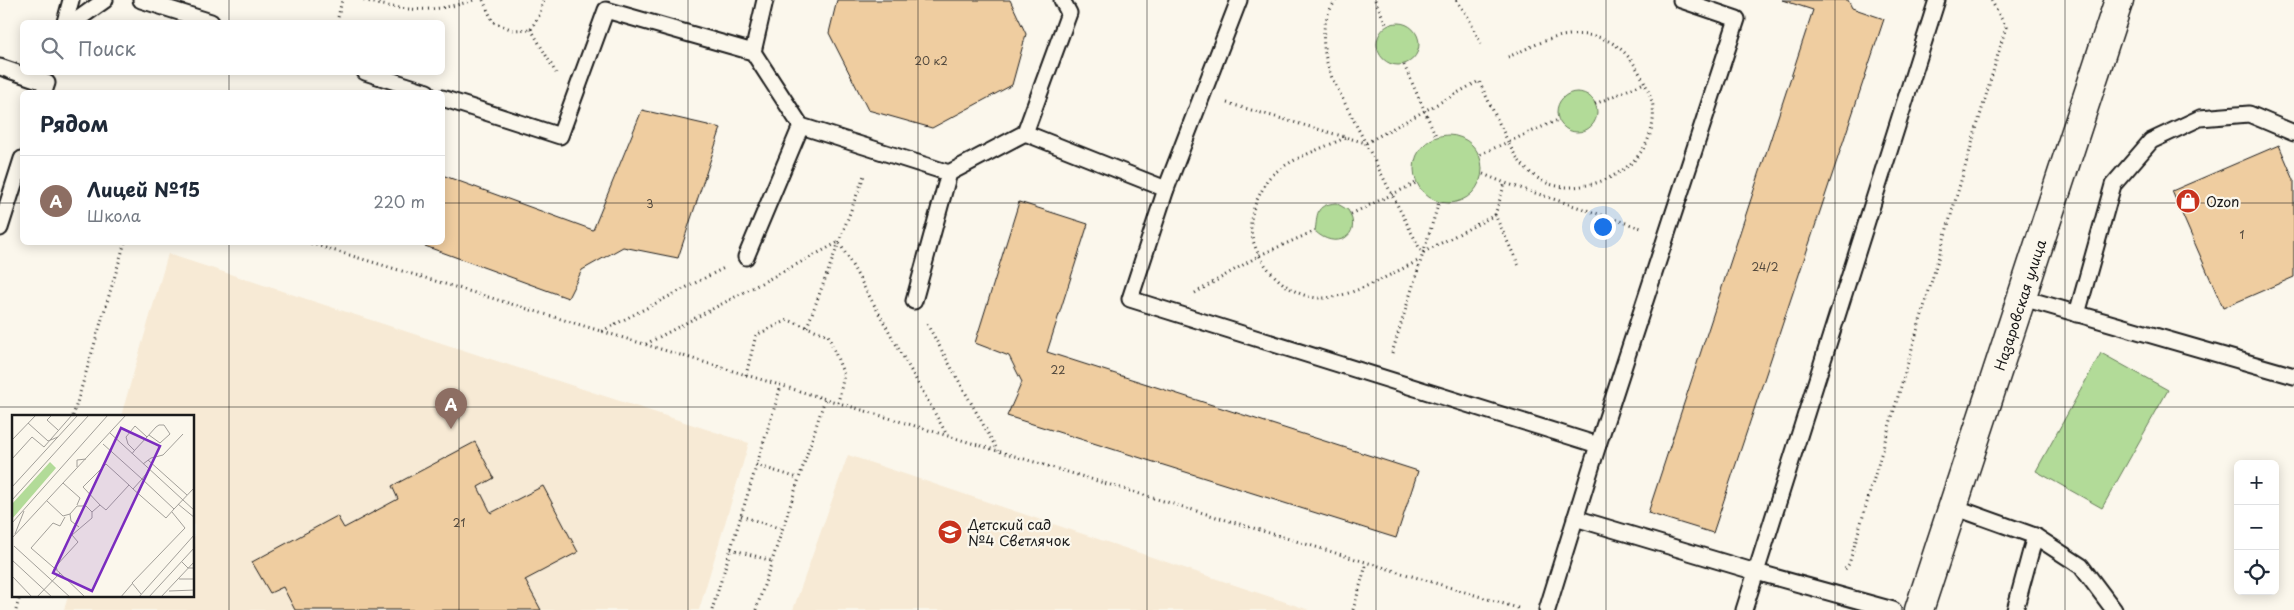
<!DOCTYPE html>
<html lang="ru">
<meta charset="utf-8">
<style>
:root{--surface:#fff;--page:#f6f6f7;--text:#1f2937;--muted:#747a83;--line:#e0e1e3;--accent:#c8321e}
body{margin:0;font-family:"Playpen Sans",sans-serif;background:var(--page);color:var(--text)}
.controls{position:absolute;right:15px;bottom:15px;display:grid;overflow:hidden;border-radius:8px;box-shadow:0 2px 12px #0003}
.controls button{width:45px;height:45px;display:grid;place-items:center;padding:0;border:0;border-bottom:1px solid var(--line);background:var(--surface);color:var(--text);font:25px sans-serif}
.you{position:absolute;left:1602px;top:226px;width:18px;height:18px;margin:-12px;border:4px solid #fff;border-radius:50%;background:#1a73e8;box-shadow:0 0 0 8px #1a73e833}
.badge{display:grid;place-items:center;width:32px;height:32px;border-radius:50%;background:var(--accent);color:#fff;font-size:16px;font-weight:700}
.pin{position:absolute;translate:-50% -41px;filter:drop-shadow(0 1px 2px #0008)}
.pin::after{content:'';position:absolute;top:26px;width:18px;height:15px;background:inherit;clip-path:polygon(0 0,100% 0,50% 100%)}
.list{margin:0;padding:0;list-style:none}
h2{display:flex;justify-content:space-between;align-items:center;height:65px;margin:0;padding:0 20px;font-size:21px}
h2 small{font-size:16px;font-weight:400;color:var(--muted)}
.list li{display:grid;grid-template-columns:32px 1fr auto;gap:15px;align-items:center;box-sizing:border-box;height:90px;padding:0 20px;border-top:1px solid var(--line)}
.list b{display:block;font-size:19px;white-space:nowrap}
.list p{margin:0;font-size:16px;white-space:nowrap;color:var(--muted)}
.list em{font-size:16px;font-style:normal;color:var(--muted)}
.icon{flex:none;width:28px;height:28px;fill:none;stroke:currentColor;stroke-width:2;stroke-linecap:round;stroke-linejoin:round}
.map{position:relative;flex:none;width:2294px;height:610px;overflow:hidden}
.search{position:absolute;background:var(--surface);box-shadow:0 2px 12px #0003;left:20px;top:20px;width:425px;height:55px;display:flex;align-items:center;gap:12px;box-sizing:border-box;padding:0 18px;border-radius:8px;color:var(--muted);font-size:19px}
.panel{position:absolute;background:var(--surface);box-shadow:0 2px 12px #0003;left:20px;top:90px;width:425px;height:155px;border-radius:8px}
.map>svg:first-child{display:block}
.built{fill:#f7ead5}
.green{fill:#b2db98;stroke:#677c5a}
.building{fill:#efcda0;stroke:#1c1c1c}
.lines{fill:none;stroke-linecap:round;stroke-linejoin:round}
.lane-casing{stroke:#1c1c1c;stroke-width:19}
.secondary-casing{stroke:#1c1c1c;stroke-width:31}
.path{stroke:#1c1c1c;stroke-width:3;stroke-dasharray:1 4;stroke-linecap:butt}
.lane{stroke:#fbf7ec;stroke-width:15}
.secondary{stroke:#fbf7ec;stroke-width:28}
.grid{fill:none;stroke:#1c1c1c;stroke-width:1;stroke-opacity:0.55}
.labels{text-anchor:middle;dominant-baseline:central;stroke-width:4.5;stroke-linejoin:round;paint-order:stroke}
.number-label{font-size:11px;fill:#51483d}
.poi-label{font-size:14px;fill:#1c1c1c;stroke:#fbf7ec;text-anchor:start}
.street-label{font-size:14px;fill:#1c1c1c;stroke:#fbf7ec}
.inset-road{fill:none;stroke:#a29f99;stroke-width:1}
.view{fill:#7b2cbf;fill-opacity:0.15;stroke:#7b2cbf;stroke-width:2.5}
.inset-edge{fill:none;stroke:#1c1c1c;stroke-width:2.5}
</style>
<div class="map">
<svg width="2294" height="610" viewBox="0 0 2294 610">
<rect width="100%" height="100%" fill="#fbf7ec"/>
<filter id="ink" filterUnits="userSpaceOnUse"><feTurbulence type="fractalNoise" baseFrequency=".02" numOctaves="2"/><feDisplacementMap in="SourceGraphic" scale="10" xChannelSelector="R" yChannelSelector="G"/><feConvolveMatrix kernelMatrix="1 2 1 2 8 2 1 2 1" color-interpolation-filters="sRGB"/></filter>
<g filter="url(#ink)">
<g class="built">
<path d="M168 254 749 443 699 610H64L68 596H194V416H121Z"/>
<path d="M848 455 1309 610H793Z"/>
</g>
<g class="green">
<circle cx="1398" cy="44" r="21"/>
<circle cx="1577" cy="112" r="20"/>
<circle cx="1448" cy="169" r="34"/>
<path d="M1336 203 1348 210C1364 236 1335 251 1315 231 1318 215 1314 205 1336 203Z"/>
<path d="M2101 353 2168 390 2102 508 2036 471Z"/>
</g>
<g class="building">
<path d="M837 0H1010L1026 34 1012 85 932 128 868 110 829 33Z"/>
<path d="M1782 0H1848L1852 8 1884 19 1713 533 1648 513 1813 10Z"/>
<path d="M642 110 721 128 678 258 623 247 582 270 568 298 414 242H442V175L593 230Z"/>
<path d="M2279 145 2294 180V277L2223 308 2172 191Z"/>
<path d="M1019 202 1088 224 1047 352 1418 471 1396 538 1007 416 1022 382 1009 356 975 343Z"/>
<path d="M475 442 494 478 478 487 491 513 543 486 578 552 525 580 541 610H295L283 587 270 593 252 562 337 516 344 528 398 499 392 486Z"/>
</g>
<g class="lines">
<defs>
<g id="lane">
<path d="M141 0 211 22"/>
<path d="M1239 0 1166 189 1130 299 1598 445 1737 19 1681 0"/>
<path d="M65 22 71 0"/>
<path d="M74 22 105 0"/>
<path d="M753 52 765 0"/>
<path d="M0 67 47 83 44 92"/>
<path d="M365 72 427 92"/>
<path d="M442 98 560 136 606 10 753 52 801 126 949 173 1025 133 1069 13 1062 0"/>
<path d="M1025 133 1166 189"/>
<path d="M0 228 22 159"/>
<path d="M746 257 801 126"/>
<path d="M2023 298 2294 376"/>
<path d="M914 301 949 173"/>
<path d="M2077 314 2113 185 2151 141 2200 118 2249 114 2294 133"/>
<path d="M1954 507 2035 536 2081 566 2114 610"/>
<path d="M1575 518 1756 572 1744 610"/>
<path d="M1547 610 1598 445"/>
<path d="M1893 610 1756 572 1937 0"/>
<path d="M2015 610 2035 536"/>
</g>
<path id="secondary" d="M1919 610 2119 0"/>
</defs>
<use href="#lane" class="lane-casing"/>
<use href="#secondary" class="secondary-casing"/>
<g class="path">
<path d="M364 0C404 12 434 13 474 0"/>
<path d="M483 0 493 22 513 30 531 29"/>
<path d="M1336 0C1318 25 1322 51 1332 78L1422 253 1495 215 1519 266"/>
<path d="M1375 0 1387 26"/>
<path d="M1456 0 1467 15 1481 44"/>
<path d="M337 22 342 0"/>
<path d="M531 29 556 73"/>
<path d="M531 29 540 14 543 0"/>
<path d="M1508 57C1527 49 1548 37 1569 35 1603 32 1624 45 1640 74 1645 83 1651 95 1653 106 1658 155 1613 187 1568 187 1539 187 1519 166 1508 142L1558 120"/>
<path d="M1404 65 1436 136"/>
<path d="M1227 103 1366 143 1479 81 1508 142 1478 155"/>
<path d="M1595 104 1644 83"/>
<path d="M1345 138C1321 149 1291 158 1271 176 1266 180 1264 187 1261 192 1256 201 1252 211 1251 221 1248 256 1285 298 1321 298 1352 298 1392 273 1420 260"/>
<path d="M1483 174 1505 183"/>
<path d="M1351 214 1416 183"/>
<path d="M1495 215 1505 183 1641 228"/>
<path d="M306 242 1521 609"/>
<path d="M1195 293 1260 255 1315 231"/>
<path d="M927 324 998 451"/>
<path d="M807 327 865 173"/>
<path d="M602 331 724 268"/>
<path d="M646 344 839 242 947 435"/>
<path d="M1392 353 1439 202"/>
<path d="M746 375 756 335 788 320 828 335 844 375 838 403"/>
<path d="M73 416 125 242"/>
<path d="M756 465 798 478"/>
<path d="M741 516 782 529"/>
<path d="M731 549 772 561"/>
<path d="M1845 569 1849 564 2006 27 1991 0"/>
<path d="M16 610 20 596"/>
<path d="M712 610 781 386"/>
<path d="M756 610 825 399"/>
<path d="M1353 610 1367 562"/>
</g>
<use href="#lane" class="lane"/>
<use href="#secondary" class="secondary"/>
</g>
</g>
<path class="grid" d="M229 0V22M459 0V610M688 0V610M918 0V610M1147 0V610M1376 0V610M1606 0V610M1835 0V610M2065 0V610M229 72V92M0 203H22M442 203H2294M229 242V610M0 407H2294"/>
<defs>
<symbol id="shop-disc" viewBox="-11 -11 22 22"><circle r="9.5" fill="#c8321e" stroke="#fbf7ec"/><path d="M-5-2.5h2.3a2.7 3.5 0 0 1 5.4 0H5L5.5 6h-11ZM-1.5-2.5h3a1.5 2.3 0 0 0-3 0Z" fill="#fff"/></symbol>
<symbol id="school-disc" viewBox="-11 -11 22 22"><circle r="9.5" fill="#c8321e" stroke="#fbf7ec"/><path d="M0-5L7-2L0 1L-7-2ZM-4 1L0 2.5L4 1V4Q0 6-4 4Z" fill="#fff"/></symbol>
</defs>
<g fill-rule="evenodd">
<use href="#shop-disc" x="2174" y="187" width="28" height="28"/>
<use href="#school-disc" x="936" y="518" width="28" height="28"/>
</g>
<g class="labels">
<g class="number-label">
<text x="931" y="60">20 к2</text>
<text x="650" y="203">3</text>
<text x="2242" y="234">1</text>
<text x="1765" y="266">24/2</text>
<text x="1058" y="369">22</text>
<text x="459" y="522">21</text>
</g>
<g class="poi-label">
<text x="2206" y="201">Ozon</text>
<text x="968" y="524">Детский сад<tspan x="968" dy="16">№4 Светлячок</tspan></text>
</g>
<g class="street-label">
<text transform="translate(2020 305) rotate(-72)">Назаровская улица</text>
</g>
</g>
<g transform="translate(12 415)">
<rect width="182" height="182" fill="#fbf7ec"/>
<path d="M38 47 44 53 0 104V89Z" fill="#b2db98"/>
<path class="inset-road" d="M40 0 35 5 46 15M16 8 36 26 46 22M98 18 183 96M135 22 144 12 147 10H152L158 19 148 28 137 20M0 25 24 0M91 29 130 64 137 55M120 39 122 36 135 22 123 11 114 22 116 29 123 36M0 44 20 22 32 32 60 0M136 45 175 80M131 49 139 43 151 40 171 19M65 52V45L74 44M51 68 68 83 65 90M117 70 121 74 154 103 162 94 130 64 121 74M0 72 66 0M0 85 77 0M35 86 51 101 58 99M166 89 183 103M162 94 183 72M80 97 88 90 71 72 94 49 117 70 94 95 88 90M0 108 96 0M3 119 12 96M0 123 114 0M2 131 59 183M0 145 41 183M170 147 176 153H183M45 155 44 151 66 127 60 120 80 103V97L74 91H65L58 99 59 106 67 112M48 158 19 133 41 108 48 111 53 102M0 161 21 183M167 164H183M157 176 183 175M129 179 120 168 173 113 160 97M24 183 48 158 74 183M108 183 120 169M126 183 183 119M136 183 183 132M148 183 183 146"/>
<path class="view" d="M109 13 148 31 80 176 41 158Z"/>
<rect width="182" height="182" class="inset-edge"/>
</g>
</svg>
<div class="controls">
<button>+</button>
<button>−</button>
<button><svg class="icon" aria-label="locate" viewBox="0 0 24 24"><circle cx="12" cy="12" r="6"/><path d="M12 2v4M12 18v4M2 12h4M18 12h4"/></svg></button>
</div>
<div class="you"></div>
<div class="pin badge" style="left:451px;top:429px;background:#8d6e63">A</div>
<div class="search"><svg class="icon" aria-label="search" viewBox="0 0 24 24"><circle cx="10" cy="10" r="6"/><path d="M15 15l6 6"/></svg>Поиск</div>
<section class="panel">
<h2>Рядом<small></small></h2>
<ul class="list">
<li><span class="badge" style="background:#8d6e63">A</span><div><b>Лицей №15</b><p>Школа</p></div><em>220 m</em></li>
</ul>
</section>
</div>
